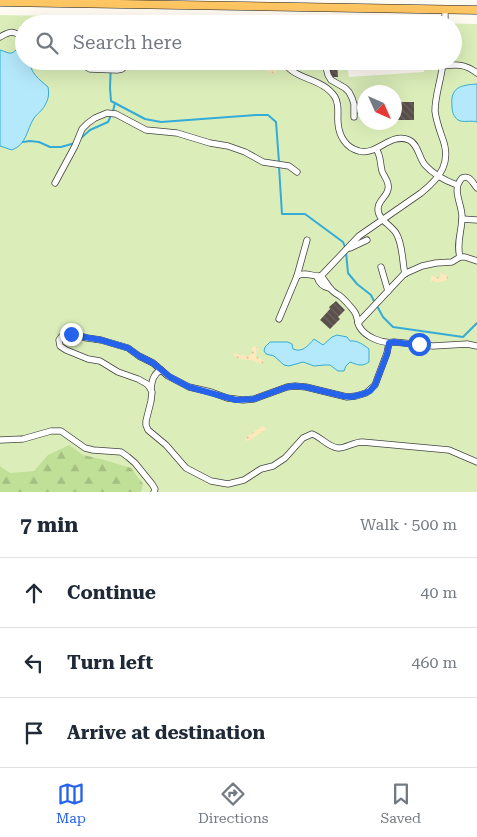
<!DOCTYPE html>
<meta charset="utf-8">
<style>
:root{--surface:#fff;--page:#f2f2f3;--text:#1f2937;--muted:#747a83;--line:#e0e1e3;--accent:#2563eb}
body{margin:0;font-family:"Roboto Serif",serif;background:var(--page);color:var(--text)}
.compass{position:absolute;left:357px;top:85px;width:45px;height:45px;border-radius:50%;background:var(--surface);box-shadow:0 5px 20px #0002;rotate:135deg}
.stop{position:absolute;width:15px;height:15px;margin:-11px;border:4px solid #2563eb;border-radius:50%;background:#fff}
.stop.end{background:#2563eb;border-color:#fff;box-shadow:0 1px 5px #0008}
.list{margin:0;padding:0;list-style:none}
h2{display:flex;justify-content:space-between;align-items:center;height:65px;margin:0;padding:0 20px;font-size:21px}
h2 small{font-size:16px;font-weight:400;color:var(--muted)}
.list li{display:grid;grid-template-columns:32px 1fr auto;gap:15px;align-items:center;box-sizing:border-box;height:70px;padding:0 20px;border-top:1px solid var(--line)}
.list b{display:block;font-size:19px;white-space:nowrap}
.list em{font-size:16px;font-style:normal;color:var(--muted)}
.icon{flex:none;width:28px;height:28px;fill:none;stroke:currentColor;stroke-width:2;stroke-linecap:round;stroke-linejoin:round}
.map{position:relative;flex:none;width:477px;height:492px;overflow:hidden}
.search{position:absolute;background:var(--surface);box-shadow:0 5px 20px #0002;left:15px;right:15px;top:15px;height:55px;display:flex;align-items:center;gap:12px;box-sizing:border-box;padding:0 18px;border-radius:28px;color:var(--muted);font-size:19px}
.sheet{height:275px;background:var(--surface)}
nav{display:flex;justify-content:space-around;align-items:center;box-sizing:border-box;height:70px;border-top:1px solid var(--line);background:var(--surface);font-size:14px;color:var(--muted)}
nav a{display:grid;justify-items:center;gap:2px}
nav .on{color:var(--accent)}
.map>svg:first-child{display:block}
.grass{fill:#dbeeb9;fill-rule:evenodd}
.forest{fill:url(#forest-firs)}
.sand{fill:url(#sand-dots)}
.water{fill:#b4e9fb;stroke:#35abd8}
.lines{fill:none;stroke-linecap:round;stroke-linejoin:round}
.stream{stroke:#35abd8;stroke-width:2}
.building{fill:url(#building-back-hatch)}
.minor-casing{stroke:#434343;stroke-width:7}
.major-casing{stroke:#212121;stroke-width:9}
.minor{stroke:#fff;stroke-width:5.5}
.major{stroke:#ffc663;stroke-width:8}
.route{stroke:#2563eb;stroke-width:6}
</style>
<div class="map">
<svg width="477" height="492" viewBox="0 0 477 492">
<defs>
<pattern id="forest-firs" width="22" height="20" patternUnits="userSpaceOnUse" patternTransform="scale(1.25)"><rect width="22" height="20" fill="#c0e097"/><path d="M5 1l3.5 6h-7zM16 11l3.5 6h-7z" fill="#a4bf81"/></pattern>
<pattern id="sand-dots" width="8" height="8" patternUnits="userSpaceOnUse" patternTransform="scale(1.25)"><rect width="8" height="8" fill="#ffe8bc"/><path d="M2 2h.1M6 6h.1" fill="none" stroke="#dac6a1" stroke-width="1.8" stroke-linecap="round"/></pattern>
<pattern id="building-back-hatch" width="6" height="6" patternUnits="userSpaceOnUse" patternTransform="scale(1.25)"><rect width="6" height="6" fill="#5a4f4b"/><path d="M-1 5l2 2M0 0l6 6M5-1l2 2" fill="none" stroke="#6d6461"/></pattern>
</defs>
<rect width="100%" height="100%" fill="#fffbf3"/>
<path class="grass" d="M0 15 341 21V24H24V61H346L349 77 424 72 423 61H453V24H419V23L477 24V492H119L0 483ZM364 92H394V122H364Z"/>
<path class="forest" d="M69 445 83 455 101 459 131 468 143 484 141 492H0V466L10 473 34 471 48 455Z"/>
<g class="sand">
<path d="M260 61 268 62 269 67 272 68 275 67 277 69 276 73 272 74 258 65Z"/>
<path d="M441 273 448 276V279L442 282H431V276L440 278 441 277 440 274Z"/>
<path d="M253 346 257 347 256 356 264 361 263 364 252 360 239 359 233 356 234 353 241 355 250 356Z"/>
<path d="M263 426 266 429 264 431 248 441 245 440V438L246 437Z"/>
</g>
<g class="water">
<path d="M22 46 24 47V61H30C30 73 39 79 48 87 49 92 49 98 46 103 44 109 38 113 34 118 26 131 27 144 12 150L0 146V50L9 53H12Z"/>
<path d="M477 84V122C471 120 463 123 458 120 453 116 452 111 452 106 450 87 461 85 477 84Z"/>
<path d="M337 335 347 337 350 341C357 340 364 345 369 349V362C362 367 358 365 350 362L346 366 344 371H338L330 365H325L314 366 303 362 289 366 284 365 274 356 266 354 264 351 265 347 270 342H288L292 344 293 349C302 353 308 346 314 339L323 345 332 337Z"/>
</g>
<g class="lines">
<g class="stream">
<path d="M110 24 111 17"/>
<path d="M111 61 110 88 111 101 145 119 161 122 256 115H268L276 122 279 162"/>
<path d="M81 138 90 130 108 122 113 111 115 103"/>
<path d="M23 142 30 141 39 142 50 147H61L75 143"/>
<path d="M279 167 282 214H305L343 242 345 247"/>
<path d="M346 252 348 273 357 284 371 295 375 303"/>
<path d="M377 306 383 317 393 327 463 337 477 323"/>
</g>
</g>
<g class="building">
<path d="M337 64 338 77H331L329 65Z"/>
<rect x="356" y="102" width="8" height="12"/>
<path d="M394 102H414V120H397V114H394Z"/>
<path d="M336 301 345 310 338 317 340 319 330 329 320 320 330 309 329 307Z"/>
</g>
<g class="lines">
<defs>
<g id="minor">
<path d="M445 10V24"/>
<path d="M0 37C11 31 14 30 24 39"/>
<path d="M80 61 83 65 90 69 117 70 122 69 130 61"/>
<path d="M283 61C295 81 322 77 335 97 340 106 337 113 338 123 339 136 346 148 359 151 377 156 390 132 409 140 418 144 419 158 425 165 433 174 446 181 457 185"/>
<path d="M318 61 326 67 328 75 331 80 345 88 349 92 352 98 354 104V117"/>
<path d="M443 66C457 64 465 64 477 73"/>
<path d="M376 149C381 155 380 164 382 171 384 177 390 182 388 189 387 197 378 200 378 209 378 220 390 224 396 233 403 244 402 261 405 274"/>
<path d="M55 183 75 146 82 129 88 123 95 118 107 113 116 114 146 130 177 133 210 143 228 146 245 152 263 162 289 166 297 172"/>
<path d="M462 219 477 220"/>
<path d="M350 248 367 240"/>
<path d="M460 257C456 243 462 231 462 217 462 203 451 190 462 178 470 175 472 182 477 188"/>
<path d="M381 267 388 291"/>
<path d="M297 276 307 240"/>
<path d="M321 276 359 236 421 193C441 177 452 162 442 137 439 128 436 120 435 111 435 94 442 78 443 61"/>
<path d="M317 277C319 283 322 287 329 288"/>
<path d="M279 319 297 276C305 271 313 277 321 276 325 280 327 285 331 289 333 292 337 294 340 296 345 300 350 306 354 311 358 316 357 321 359 326 365 337 382 344 394 342L433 346 467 344 477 346"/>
<path d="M358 323 404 274 422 266 436 263 452 262 460 257H465L477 261"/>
<path d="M389 343 387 353 375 385 366 393 356 396 347 397 306 387 295 386 287 387 254 399 243 400 227 398 211 392 189 387 168 376 153 363 139 356 128 348 101 340 87 338 71 334 62 336 59 340 60 346 66 350 88 359 100 361 118 372 138 379 147 384 150 388 152 392 151 401 146 421V425L148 430 166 445 186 468 211 481 228 484 244 480 261 469 273 466 285 458 303 438 312 434C321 437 328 447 338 448 344 449 354 442 362 442L449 450 477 462"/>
<path d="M151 389C152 381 153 374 161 370"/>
<path d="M0 440 23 439 51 431H61L85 448 93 450 121 452 128 457 135 463 152 484 155 489 154 492"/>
</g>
<path id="major" d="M0 2 477 10"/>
</defs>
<use href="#minor" class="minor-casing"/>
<use href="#major" class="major-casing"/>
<use href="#minor" class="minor"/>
<use href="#major" class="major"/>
</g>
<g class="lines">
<path class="route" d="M71 334 84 337 101 340 128 348 139 356 153 363 170 377 189 387 236 400 254 399 287 387 295 386 306 387 343 396 351 397 363 394 370 391 375 385 387 354 389 343 394 342 409 344H419"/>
</g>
</svg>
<svg class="compass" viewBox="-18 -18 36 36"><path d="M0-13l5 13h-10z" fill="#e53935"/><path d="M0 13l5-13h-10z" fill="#747a83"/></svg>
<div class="stop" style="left:419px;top:344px"></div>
<div class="stop end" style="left:71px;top:334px"></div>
<div class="search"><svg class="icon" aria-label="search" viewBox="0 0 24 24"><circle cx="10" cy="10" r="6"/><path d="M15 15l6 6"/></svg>Search here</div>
</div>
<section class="sheet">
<h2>7 min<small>Walk · 500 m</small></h2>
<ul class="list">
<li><svg class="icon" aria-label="ahead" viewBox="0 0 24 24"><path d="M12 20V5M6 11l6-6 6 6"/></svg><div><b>Continue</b></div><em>40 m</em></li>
<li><svg class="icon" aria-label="left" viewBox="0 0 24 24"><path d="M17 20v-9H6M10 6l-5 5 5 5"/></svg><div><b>Turn left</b></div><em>460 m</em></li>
<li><svg class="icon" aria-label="arrive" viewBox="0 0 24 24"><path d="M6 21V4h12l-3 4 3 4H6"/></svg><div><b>Arrive at destination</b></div></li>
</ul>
</section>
<nav>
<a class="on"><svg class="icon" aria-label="map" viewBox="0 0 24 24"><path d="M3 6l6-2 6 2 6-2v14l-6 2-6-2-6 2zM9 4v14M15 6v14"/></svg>Map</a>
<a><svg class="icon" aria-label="directions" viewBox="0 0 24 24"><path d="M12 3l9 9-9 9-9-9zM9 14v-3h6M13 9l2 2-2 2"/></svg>Directions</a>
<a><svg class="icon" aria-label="saved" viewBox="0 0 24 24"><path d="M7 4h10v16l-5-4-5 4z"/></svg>Saved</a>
</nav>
